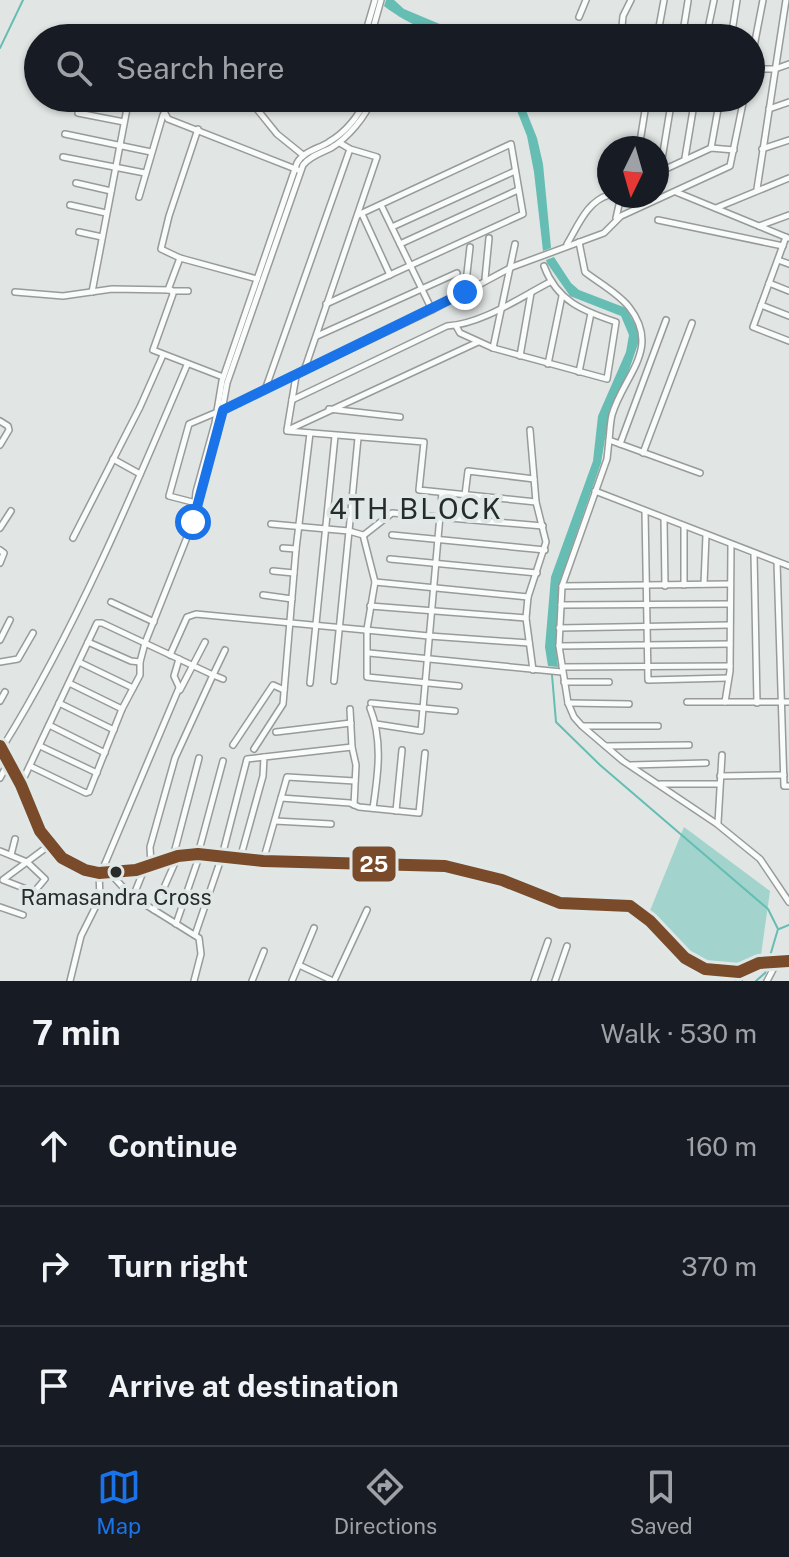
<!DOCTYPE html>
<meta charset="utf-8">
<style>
:root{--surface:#171b24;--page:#242831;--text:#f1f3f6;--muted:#9ea1a6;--line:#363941;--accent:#1a73e8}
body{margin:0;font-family:"Public Sans",sans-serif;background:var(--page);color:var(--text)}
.compass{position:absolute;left:597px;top:136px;width:72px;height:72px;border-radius:50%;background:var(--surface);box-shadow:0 2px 6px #0004;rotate:185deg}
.stop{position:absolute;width:24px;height:24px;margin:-18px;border:6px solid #1a73e8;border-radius:50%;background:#fff}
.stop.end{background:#1a73e8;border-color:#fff;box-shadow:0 2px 8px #0008}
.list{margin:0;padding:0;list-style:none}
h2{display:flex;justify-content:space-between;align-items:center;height:104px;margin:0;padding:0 32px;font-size:34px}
h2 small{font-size:26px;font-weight:400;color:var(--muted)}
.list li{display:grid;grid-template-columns:52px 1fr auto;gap:24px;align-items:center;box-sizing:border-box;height:120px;padding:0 32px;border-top:2px solid var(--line)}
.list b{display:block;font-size:30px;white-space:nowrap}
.list em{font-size:26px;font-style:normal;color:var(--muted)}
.icon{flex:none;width:44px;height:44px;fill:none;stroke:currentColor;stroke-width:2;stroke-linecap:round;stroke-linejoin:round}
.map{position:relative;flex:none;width:789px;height:981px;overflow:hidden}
.search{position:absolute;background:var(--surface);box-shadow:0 2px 6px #0004;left:24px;right:24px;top:24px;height:88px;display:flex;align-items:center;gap:20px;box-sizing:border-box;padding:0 28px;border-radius:44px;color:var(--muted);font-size:30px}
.sheet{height:464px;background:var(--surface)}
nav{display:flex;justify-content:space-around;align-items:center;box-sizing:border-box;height:112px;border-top:2px solid var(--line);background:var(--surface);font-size:22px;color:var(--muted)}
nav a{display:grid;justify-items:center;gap:4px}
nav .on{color:var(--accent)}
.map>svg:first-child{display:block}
.green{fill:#a2d4cd}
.water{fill:#65bdb3}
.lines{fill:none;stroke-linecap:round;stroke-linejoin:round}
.stream{stroke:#65bdb3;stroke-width:2}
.minor-casing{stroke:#979b9a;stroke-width:8}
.major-casing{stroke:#979b9a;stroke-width:9}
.minor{stroke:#fafbfb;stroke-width:5}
.major{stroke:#fafbfb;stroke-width:6}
.bus-1-casing{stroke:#dfe8e6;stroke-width:18}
.bus-1{stroke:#7a4b2a;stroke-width:12}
.route{stroke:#1a73e8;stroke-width:10}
.bus-dot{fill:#272b2a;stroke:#dfe8e6;stroke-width:3}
.labels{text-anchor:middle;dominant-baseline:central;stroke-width:8;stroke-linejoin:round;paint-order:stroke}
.bus-label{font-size:22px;fill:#272b2a;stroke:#dfe8e6}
.quarter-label{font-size:28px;letter-spacing:2px;fill:#272b2a;stroke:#dfe8e6}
.line-badge{stroke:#dfe8e6;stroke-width:3}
.badge-label{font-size:22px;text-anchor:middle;font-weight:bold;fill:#fff}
</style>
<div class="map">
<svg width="789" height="981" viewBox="0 0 789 981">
<rect width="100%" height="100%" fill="#e1e6e5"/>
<path class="green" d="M684 827 770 891 761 955C707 981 684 950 649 913Z"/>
<g class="water">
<path d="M386 0H394L404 9 473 38C440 38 410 26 384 6Z"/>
<path d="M512 98H521L537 138 543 164 551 248 543 251 534 172 527 136Z"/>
<path d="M554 257 571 283 579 290 626 308 637 328 639 341 628 373 610 409 601 463 559 584 556 649 558 667 548 666 545 647 551 577 593 461 598 416 626 352 629 335 621 316 570 296 547 263 546 260Z"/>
</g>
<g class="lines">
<g class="stream">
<path d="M0 48 23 0"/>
<path d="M552 675 556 722 600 765 768 909 778 929 765 973 756 981"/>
<path d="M779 929 789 925"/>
</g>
<defs>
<g id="minor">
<path d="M579 17 586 0"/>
<path d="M368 38V24L375 0"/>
<path d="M374 38V25L381 0"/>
<path d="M621 38 623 16 631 0"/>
<path d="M657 38 664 0"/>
<path d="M682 38 688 1"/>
<path d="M706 38 714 0"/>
<path d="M731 38 737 0"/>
<path d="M751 62 763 0"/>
<path d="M751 69H775L789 64"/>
<path d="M122 98 161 106"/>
<path d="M163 98 161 106 168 119 298 170"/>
<path d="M248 98 277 134 303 155"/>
<path d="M769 109 789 102"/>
<path d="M78 113 124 122"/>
<path d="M198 129 169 216 161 249 180 258 257 279"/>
<path d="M65 134 151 152"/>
<path d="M639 148 647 98"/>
<path d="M711 148 720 98"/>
<path d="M762 149 789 140"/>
<path d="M63 157 145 173"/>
<path d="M685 158 695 98"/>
<path d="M660 171 672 98"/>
<path d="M657 173 711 148 734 150"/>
<path d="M76 183 111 191"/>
<path d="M757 189 786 0"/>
<path d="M676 192 788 238"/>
<path d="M139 197 163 115"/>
<path d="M70 205 106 213"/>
<path d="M381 205 432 310"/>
<path d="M716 208 789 178"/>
<path d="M362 214 390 275"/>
<path d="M616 218 621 196"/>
<path d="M658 220 783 246"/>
<path d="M759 226 789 215"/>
<path d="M392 227 515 171"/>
<path d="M79 232 102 237"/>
<path d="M786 237 753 327 789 341"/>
<path d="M579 242 585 272C599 283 618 293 629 307 662 349 623 376 612 415 610 423 610 432 609 440L700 473"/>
<path d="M400 244 518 190"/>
<path d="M567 244C578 226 587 201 609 195"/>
<path d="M778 260 789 264"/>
<path d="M485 279 489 238"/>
<path d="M769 283 789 291"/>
<path d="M168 290 180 258"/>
<path d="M173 291H188"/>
<path d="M465 291 470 247"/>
<path d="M15 292 63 296 112 289 171 290 173 294 153 350 223 377"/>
<path d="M92 292 129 98"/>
<path d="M326 304 523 214 511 144 358 215"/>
<path d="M761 305 789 316"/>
<path d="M456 326 460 333 493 348 607 379 616 322C583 311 557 301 544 266"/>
<path d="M317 336 457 273"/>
<path d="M493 348 515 244"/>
<path d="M520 356 531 293"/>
<path d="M548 364 562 296"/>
<path d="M304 371 377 157 350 149 340 143"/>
<path d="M579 372 591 313"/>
<path d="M265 390 350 149"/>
<path d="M292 400 447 326C482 324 519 298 550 282"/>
<path d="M329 409 400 417"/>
<path d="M223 410 432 310 512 267 604 233 621 216 730 166 744 98"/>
<path d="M0 421 8 426 9 430 0 445"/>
<path d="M287 430 296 376"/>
<path d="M288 430 478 342"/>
<path d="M530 430 536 502 546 542 528 597 526 618 533 670"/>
<path d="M287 431 424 442 419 490 536 502"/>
<path d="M609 440 607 459 562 586 559 646 568 703 574 717 582 726 623 761 717 824 760 859 789 902"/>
<path d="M620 444 666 320"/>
<path d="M643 453 692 323"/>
<path d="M113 459 140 474"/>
<path d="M595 491 789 566"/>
<path d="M465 495 468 471 534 479"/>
<path d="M197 502 218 432 227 383 303 165C310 156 321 153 331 148 349 137 365 117 373 98"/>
<path d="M196 503 169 496 189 424 215 413"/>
<path d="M645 511 648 680 728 678"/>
<path d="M664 519 665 586"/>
<path d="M271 524 349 531 358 438"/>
<path d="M684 526V585"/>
<path d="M0 528 11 511"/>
<path d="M364 535 392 513 543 526"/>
<path d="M392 535 545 550"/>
<path d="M73 538 140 407 163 355"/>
<path d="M283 548 296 549"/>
<path d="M0 550 4 553 0 563"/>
<path d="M754 554 757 703"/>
<path d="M390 559 537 573"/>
<path d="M777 562 784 786H789"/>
<path d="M273 571 294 573"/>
<path d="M375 582 528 597"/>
<path d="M704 584 706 535"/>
<path d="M562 586 729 584"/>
<path d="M263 595 292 599"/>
<path d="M111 602 154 622"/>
<path d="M561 605 729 604"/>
<path d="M370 606 526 618"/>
<path d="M559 628 729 625"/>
<path d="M0 640 10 620"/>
<path d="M88 642 131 661 140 662"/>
<path d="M559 646 730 644"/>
<path d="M369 653 562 672"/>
<path d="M170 655 187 617 196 614 429 636 529 643"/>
<path d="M179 659 174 676 180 689"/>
<path d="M0 662 18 659 33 633"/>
<path d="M79 662 133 688"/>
<path d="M562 667 730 666"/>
<path d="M223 679 213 675 225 650"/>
<path d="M334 681 349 531 363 535 375 582 367 629V677L459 686"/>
<path d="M564 682H609"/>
<path d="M69 683 122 709"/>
<path d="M310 683 335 436"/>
<path d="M180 690 205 642"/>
<path d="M0 701 5 692"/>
<path d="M687 702H789"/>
<path d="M725 702 730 671 731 545"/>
<path d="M59 703 114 730"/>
<path d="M371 703 455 711"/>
<path d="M568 703 629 704"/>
<path d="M370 708C383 740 378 775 373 808"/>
<path d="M350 709 352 747 356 765 354 805"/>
<path d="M376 724 421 731 442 493"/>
<path d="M49 725 105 753"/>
<path d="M583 726H658"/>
<path d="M276 732 351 723"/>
<path d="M233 745 273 685 284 690"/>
<path d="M40 746 97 773"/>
<path d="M606 746 689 745"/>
<path d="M2 748C75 631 133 493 187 365"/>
<path d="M254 749 283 704 296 549 310 433"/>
<path d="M631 765 706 763"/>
<path d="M30 766 86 793 89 792 122 709 140 675V662L145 643 193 522 196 492 215 423 222 381 297 163C304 151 318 149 329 142 346 132 359 115 367 98"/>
<path d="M720 776 784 775"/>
<path d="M0 778 8 763"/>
<path d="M21 784 97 623H102L213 675 175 758 150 847 151 865"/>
<path d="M660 784H719"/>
<path d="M281 798 350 803 359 807 419 813 425 753"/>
<path d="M396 811 402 750"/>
<path d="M275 821 331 824"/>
<path d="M718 823 722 755"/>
<path d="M0 851 27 862 45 879 34 892 3 880"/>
<path d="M198 854 223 761"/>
<path d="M11 855 15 839"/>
<path d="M173 857 199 758"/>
<path d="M240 859 263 776 264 757 352 747"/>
<path d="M263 861 287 777 355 781"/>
<path d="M101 873 179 688"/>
<path d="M110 873 130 895 199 938 201 954 194 981"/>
<path d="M4 879 51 844"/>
<path d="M133 897 145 867"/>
<path d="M0 907 23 915"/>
<path d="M154 910 178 856"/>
<path d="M176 924 200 854"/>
<path d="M195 935 222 856 247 759 264 757"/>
<path d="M299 965 333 981"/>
<path d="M739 972V981"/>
<path d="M70 981 81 936 100 898 99 873"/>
<path d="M252 981 264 951"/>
<path d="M292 981 314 928"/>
<path d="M334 981 367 910"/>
<path d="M534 981 548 941"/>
<path d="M555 981 567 946"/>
<path d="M767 981 777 962"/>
</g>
<path id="major" d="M0 746 21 785 40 831 62 858 85 870 99 873 136 870 178 856 198 854 263 861 445 866 502 880 560 903 630 906 650 921 685 958 705 969 739 972 759 963 789 961"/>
</defs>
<use href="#minor" class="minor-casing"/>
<use href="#major" class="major-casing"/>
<use href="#minor" class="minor"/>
<use href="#major" class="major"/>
<defs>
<path id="bus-1" d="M0 746 21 785 40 831 62 858 85 870 99 873 136 870 178 856 198 854 263 861 445 866 502 880 560 903 630 906 650 921 685 958 705 969 739 972 759 963 789 961"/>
</defs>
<use href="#bus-1" class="bus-1-casing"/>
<use href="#bus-1" class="bus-1"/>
</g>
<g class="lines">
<path class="route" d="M193 522 223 410 465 292"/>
</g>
<circle class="bus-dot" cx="116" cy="872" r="7"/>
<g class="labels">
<g class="bus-label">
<text x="116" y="897">Ramasandra Cross</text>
</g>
<g class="quarter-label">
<text x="416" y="508">4TH BLOCK</text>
</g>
</g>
<rect class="line-badge" x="351" y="845" width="46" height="38" rx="8" fill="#7a4b2a"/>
<g class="badge-label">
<text x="374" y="872">25</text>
</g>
</svg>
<svg class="compass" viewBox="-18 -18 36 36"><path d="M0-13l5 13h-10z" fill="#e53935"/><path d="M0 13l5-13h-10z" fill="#9ea1a6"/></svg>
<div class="stop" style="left:193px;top:522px"></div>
<div class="stop end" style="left:465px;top:292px"></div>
<div class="search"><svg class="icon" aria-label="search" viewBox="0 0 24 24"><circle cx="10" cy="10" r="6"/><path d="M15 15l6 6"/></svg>Search here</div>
</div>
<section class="sheet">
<h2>7 min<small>Walk · 530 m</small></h2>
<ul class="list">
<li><svg class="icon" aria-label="ahead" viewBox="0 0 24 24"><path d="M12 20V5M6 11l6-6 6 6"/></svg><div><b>Continue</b></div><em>160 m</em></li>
<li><svg class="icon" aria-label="right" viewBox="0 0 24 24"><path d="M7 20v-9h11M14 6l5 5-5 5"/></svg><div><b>Turn right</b></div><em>370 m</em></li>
<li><svg class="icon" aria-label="arrive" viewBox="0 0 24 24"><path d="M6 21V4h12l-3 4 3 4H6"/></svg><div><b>Arrive at destination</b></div></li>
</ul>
</section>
<nav>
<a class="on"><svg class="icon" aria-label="map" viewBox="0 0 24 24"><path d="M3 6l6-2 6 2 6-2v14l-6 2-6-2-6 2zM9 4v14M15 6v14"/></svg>Map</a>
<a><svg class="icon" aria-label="directions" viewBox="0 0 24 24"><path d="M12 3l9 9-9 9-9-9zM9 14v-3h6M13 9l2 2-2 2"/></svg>Directions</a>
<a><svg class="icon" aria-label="saved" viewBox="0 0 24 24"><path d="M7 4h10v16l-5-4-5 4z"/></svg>Saved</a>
</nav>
